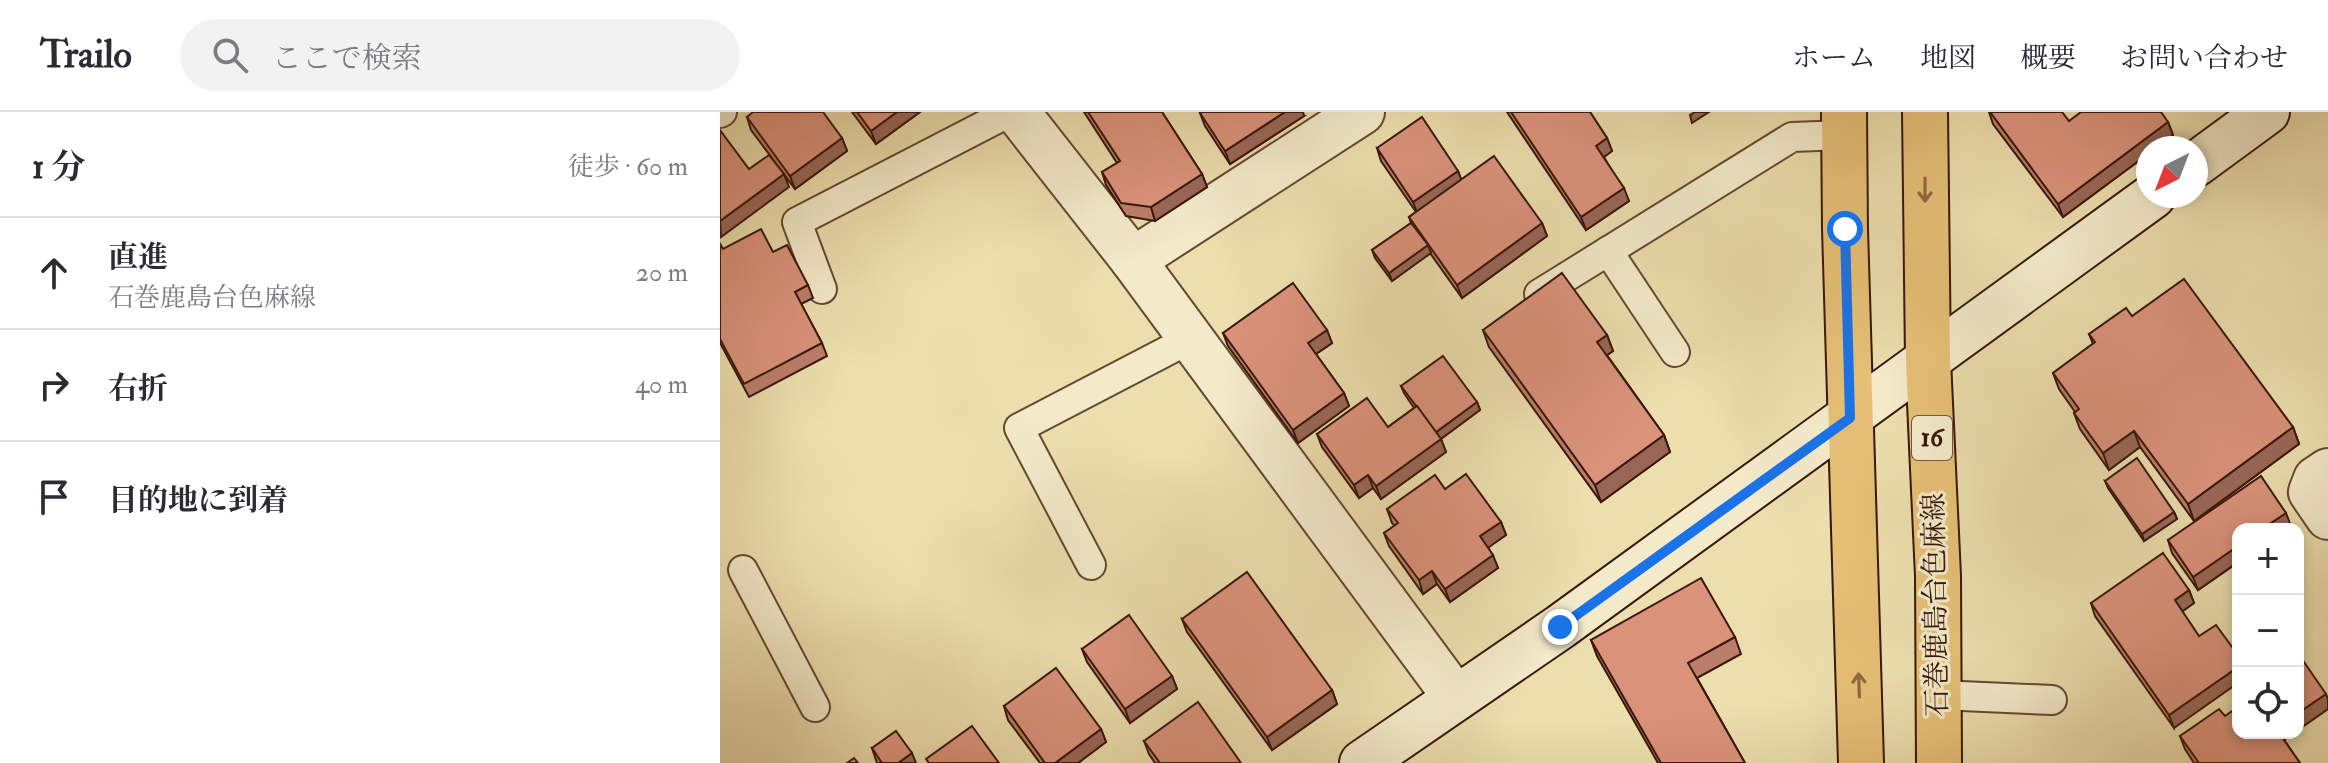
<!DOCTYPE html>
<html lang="ja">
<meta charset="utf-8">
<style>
:root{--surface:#fff;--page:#f2f2f3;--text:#2b2b33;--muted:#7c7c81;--line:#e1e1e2}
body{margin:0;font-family:"IM FELL Double Pica","Noto Serif JP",serif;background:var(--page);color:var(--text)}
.controls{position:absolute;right:24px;bottom:24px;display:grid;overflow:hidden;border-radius:16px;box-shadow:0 4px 12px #0003}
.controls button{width:72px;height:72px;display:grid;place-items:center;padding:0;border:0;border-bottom:2px solid var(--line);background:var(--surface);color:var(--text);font:40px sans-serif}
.compass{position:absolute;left:1416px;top:24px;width:72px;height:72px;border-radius:50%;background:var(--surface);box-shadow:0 4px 12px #0003;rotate:222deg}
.stop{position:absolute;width:24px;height:24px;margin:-18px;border:6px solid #1a73e8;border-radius:50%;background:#fff}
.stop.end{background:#1a73e8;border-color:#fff;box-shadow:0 2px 8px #0008}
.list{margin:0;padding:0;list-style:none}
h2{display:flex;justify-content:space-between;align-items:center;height:104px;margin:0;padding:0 32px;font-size:34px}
h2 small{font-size:26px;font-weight:400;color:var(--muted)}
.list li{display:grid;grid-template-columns:52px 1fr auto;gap:24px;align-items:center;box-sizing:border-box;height:112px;padding:0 32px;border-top:2px solid var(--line)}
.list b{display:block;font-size:30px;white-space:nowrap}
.list p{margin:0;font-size:26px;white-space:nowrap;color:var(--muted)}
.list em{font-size:26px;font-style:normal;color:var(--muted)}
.icon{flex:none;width:44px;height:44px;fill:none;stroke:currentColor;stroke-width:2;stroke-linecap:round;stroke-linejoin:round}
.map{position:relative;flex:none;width:1608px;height:651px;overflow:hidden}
header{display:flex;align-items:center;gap:48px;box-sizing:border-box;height:112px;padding:0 40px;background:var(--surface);border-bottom:2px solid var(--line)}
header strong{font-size:38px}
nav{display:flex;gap:44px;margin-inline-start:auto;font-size:28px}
.search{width:560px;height:72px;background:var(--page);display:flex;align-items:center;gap:20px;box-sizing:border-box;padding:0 28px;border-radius:44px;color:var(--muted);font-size:30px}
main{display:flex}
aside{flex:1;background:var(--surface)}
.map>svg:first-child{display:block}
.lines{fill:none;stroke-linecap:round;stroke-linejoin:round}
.lane-casing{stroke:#654831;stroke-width:32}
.street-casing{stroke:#654831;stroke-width:48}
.secondary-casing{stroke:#381608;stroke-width:48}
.primary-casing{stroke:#381608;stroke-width:48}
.lane{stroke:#f3eaca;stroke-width:28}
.street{stroke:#f3eaca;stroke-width:44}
.secondary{stroke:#f3eaca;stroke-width:44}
.primary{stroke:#e6bf76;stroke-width:44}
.wall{fill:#bb7e6a;stroke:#381608;stroke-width:2}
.shaded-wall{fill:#996656;stroke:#381608;stroke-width:2}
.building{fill:#da927b;stroke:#381608;stroke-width:2}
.oneway{stroke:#8f6a3f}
.route{stroke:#1a73e8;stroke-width:10}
.labels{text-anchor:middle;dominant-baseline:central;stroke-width:6;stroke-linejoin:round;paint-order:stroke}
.shield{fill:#f3eaca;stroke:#705642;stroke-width:2}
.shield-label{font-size:26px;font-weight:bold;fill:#381608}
.street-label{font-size:28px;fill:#381608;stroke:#f3eaca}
</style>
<header>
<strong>Trailo</strong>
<div class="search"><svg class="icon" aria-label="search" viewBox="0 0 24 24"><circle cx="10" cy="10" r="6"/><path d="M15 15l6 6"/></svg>ここで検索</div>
<nav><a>ホーム</a><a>地図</a><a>概要</a><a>お問い合わせ</a></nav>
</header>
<main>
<aside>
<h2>1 分<small>徒歩 · 60 m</small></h2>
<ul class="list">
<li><svg class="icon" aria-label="ahead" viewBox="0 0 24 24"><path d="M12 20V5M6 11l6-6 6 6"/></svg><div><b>直進</b><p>石巻鹿島台色麻線</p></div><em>20 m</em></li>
<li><svg class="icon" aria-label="right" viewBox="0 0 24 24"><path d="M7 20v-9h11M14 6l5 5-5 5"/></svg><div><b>右折</b></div><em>40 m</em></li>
<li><svg class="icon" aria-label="arrive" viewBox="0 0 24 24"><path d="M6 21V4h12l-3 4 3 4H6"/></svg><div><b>目的地に到着</b></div></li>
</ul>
</aside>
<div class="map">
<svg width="1608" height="651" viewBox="0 0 1608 651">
<rect width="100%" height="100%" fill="#ecdead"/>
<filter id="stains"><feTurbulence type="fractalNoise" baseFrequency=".0025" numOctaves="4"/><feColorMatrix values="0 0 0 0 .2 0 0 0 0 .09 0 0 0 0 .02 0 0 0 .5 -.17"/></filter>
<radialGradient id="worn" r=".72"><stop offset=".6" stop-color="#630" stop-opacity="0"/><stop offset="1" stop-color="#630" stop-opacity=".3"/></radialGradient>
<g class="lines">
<defs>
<g id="lane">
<path d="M0 1 2 0"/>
<path d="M888 139 955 240"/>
<path d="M102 177 77 110 290 0"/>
<path d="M819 182 1072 25 1124 23"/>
<path d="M371 453 299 316 470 227"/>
<path d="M23 458 95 595"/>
<path d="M1219 583 1332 588"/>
</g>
<g id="street">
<path d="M297 0 413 148 736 586"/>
<path d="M413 148 642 0"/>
<path d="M1608 359 1596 367 1591 380 1608 405"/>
</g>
<g id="secondary">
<path d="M1476 52 1547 0"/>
<path d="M642 651 840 515 1433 84"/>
</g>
<g id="primary">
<path d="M1124 0 1125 117 1141 651"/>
<path d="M1205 0 1208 248 1218 464 1219 651"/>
</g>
</defs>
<use href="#lane" class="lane-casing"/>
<use href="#street" class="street-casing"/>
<use href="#secondary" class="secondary-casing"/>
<use href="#primary" class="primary-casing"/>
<use href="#lane" class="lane"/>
<use href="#street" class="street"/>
<use href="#secondary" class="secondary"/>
<use href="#primary" class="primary"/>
</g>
<g class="wall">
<path d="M132 0H200L156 32Z"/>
<path d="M364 0H442L482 62 487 75 435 109 406 104 386 73 382 60 397 51Z"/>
<path d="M787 0H870L887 26 892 39 884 45 909 89 866 118Z"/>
<path d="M1269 0 1349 9 1448 10 1453 23 1436 36H1428V42L1343 105 1273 12Z"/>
<path d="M480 1 584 4 510 52 485 14Z"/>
<path d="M27 5 122 26 127 39 75 77 31 18Z"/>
<path d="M657 36 738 59 741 67 822 111 827 124 742 186 710 141 672 169 655 146 652 138 691 111 689 105 696 100 661 49Z"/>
<path d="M0 132 3 137 53 140 88 173 93 186 81 192 102 231 107 244 29 285 0 231Z"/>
<path d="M1412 204 1573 315 1579 332 1474 409 1420 335 1389 358 1360 317 1354 301 1355 300 1339 277 1333 261 1373 232 1369 222Z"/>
<path d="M607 218 612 231 596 242 624 281 629 294 578 331 508 234 503 221Z"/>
<path d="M763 218 887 223 893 239 887 243 944 323 950 340 881 390 769 235Z"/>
<path d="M681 274 757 290 760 298 721 327 726 340 661 387 653 376 639 386 602 335 597 322 668 315 694 296 684 281Z"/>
<path d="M1385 369 1454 400 1457 407 1424 429 1388 376Z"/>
<path d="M725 377 781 410 786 423 768 435 778 456 730 490 717 472 703 482 669 434 664 421 675 414 672 411 667 397Z"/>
<path d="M1571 414 1478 478 1452 441 1448 428Z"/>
<path d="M1469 478 1474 491 1463 499 1454 616 1375 504 1371 491Z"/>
<path d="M462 507 612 578 617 592 552 638 467 520Z"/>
<path d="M1015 525 1021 542 977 566 1025 651H938L877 544 871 528Z"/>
<path d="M362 537 452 564 457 577 410 611 367 550Z"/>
<path d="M284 594 381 617 386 630 358 651H320L288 608Z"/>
<path d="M1505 604 1573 621 1564 628 1580 651H1474L1465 637 1460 624Z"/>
<path d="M424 629 521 651H435L429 642Z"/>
<path d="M152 636 196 651H157Z"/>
</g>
<g class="shaded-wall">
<path d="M177 0H200L156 32 151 19Z"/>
<path d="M565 0H583L584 4 510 52 505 39Z"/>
<path d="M975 0H989L972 11 970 3Z"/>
<path d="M1448 10 1453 23 1436 36H1428V42L1343 105 1338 92Z"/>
<path d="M122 26 127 39 75 77 70 64Z"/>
<path d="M887 26 892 39 881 47 876 34Z"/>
<path d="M738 59 743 72 698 103 693 90Z"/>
<path d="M64 62 69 75 1 125 0 109Z"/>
<path d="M482 62 487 75 435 109 431 95Z"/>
<path d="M904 76 909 89 866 118 861 105Z"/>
<path d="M822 111 827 124 742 186 737 173Z"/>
<path d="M708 133 711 141 672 169 669 161Z"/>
<path d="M607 218 612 231 593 244 588 231Z"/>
<path d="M887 223 893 239 883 246 877 230Z"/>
<path d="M624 281 629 294 578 331 573 318Z"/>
<path d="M757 290 760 298 718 329 715 321Z"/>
<path d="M1573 315 1579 332 1474 409 1468 392Z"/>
<path d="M1414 319 1420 335 1389 358 1383 341Z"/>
<path d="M944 323 950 340 881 390 875 373Z"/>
<path d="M721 327 726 340 661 387 656 374Z"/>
<path d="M648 363 653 376 639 386 634 373Z"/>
<path d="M1454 400 1457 407 1424 429 1422 422Z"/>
<path d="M1566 401 1571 414 1566 417H1542Z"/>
<path d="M781 410 786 423 765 438 760 424Z"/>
<path d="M1518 434V450L1478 478 1473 465Z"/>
<path d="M773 443 778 456 730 490 725 477Z"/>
<path d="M712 459 717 472 703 482 699 468Z"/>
<path d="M1469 478 1474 491 1460 501 1455 488Z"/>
<path d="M1518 555V571L1454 616 1449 603Z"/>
<path d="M452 564 457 577 410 611 405 597Z"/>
<path d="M612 578 617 592 552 638 547 625Z"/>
<path d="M1606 582 1608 587V597L1578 618V601Z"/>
<path d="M381 617 386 630 358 651H335Z"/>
<path d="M1558 621H1573L1561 630Z"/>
<path d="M192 641 196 651H178Z"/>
</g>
<g class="building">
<path d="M33 0H103L122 26 70 64 27 5Z"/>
<path d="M137 0H177L151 19Z"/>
<path d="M368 0H442L482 62 431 95 401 91 382 60 400 49Z"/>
<path d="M482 0H565L505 39 480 1Z"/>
<path d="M791 0H870L887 26 876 34 904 76 861 105Z"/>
<path d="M1270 0H1342L1349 9 1361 0H1441L1448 10 1338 92Z"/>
<path d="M702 5 738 59 693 90 657 36Z"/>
<path d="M0 18 29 57 49 43 64 62 0 109Z"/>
<path d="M774 44 822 111 737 173 689 105Z"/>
<path d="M691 111 708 133 669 161 652 138Z"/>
<path d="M41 117 53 140 67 133 88 173 75 180 102 231 24 272 0 227V132L3 137Z"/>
<path d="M842 161 887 223 877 230 944 323 875 373 763 218Z"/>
<path d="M1464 167 1573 315 1468 392 1414 319 1383 341 1354 301 1359 297 1333 261 1375 230 1369 222 1406 196 1412 204Z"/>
<path d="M573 171 607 218 588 231 624 281 573 318 503 221Z"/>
<path d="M723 244 757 290 716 320 681 274Z"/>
<path d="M647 286 668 315 697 294 721 327 656 374 648 363 634 373 597 322Z"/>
<path d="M1417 346 1454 400 1422 422 1385 369Z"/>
<path d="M746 362 781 410 760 424 773 443 725 477 712 459 699 468 664 421 678 411 667 397 715 363 725 377Z"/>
<path d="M1541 364 1566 401 1542 417H1518V434L1473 465 1448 428Z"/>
<path d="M1443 441 1469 478 1455 488 1479 524 1496 513 1518 543V555L1449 603 1371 491Z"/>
<path d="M527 460 612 578 547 625 462 507Z"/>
<path d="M981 466 1015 525 968 551 1025 651H941L871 528Z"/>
<path d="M409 503 452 564 405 597 362 537Z"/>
<path d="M1584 550 1606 582 1578 601V554Z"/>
<path d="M336 556 381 617 335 651H325L284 594Z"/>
<path d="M478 590 521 651H440L424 629Z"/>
<path d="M1518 595V621H1559L1580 651H1479L1460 624 1499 597 1505 604Z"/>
<path d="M252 614 279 651H209L206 647Z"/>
<path d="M176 619 192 641 178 651H162L152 636Z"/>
<path d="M134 646 138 651H127Z"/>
</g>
<defs><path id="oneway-shaft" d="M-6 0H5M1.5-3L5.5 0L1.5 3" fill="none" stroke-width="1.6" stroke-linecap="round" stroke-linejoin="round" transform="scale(2)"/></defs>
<g class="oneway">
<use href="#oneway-shaft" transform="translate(1205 78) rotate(90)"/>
<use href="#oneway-shaft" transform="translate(1139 573) rotate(-92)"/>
</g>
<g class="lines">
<path class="route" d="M840 515 1130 306 1125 117"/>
</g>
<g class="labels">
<rect class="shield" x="1192" y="304" width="40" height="44" rx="6"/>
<g class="shield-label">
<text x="1212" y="326">16</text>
</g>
<g class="street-label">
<text transform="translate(1216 493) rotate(-91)">石巻鹿島台色麻線</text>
</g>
</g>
<rect width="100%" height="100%" filter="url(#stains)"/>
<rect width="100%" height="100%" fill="url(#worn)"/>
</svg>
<div class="controls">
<button>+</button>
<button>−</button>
<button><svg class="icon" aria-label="locate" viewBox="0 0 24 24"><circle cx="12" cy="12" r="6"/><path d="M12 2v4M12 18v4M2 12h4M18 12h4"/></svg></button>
</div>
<svg class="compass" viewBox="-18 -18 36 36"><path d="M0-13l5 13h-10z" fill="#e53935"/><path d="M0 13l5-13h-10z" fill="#7c7c81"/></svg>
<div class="stop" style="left:1125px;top:117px"></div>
<div class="stop end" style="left:840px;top:515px"></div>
</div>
</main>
